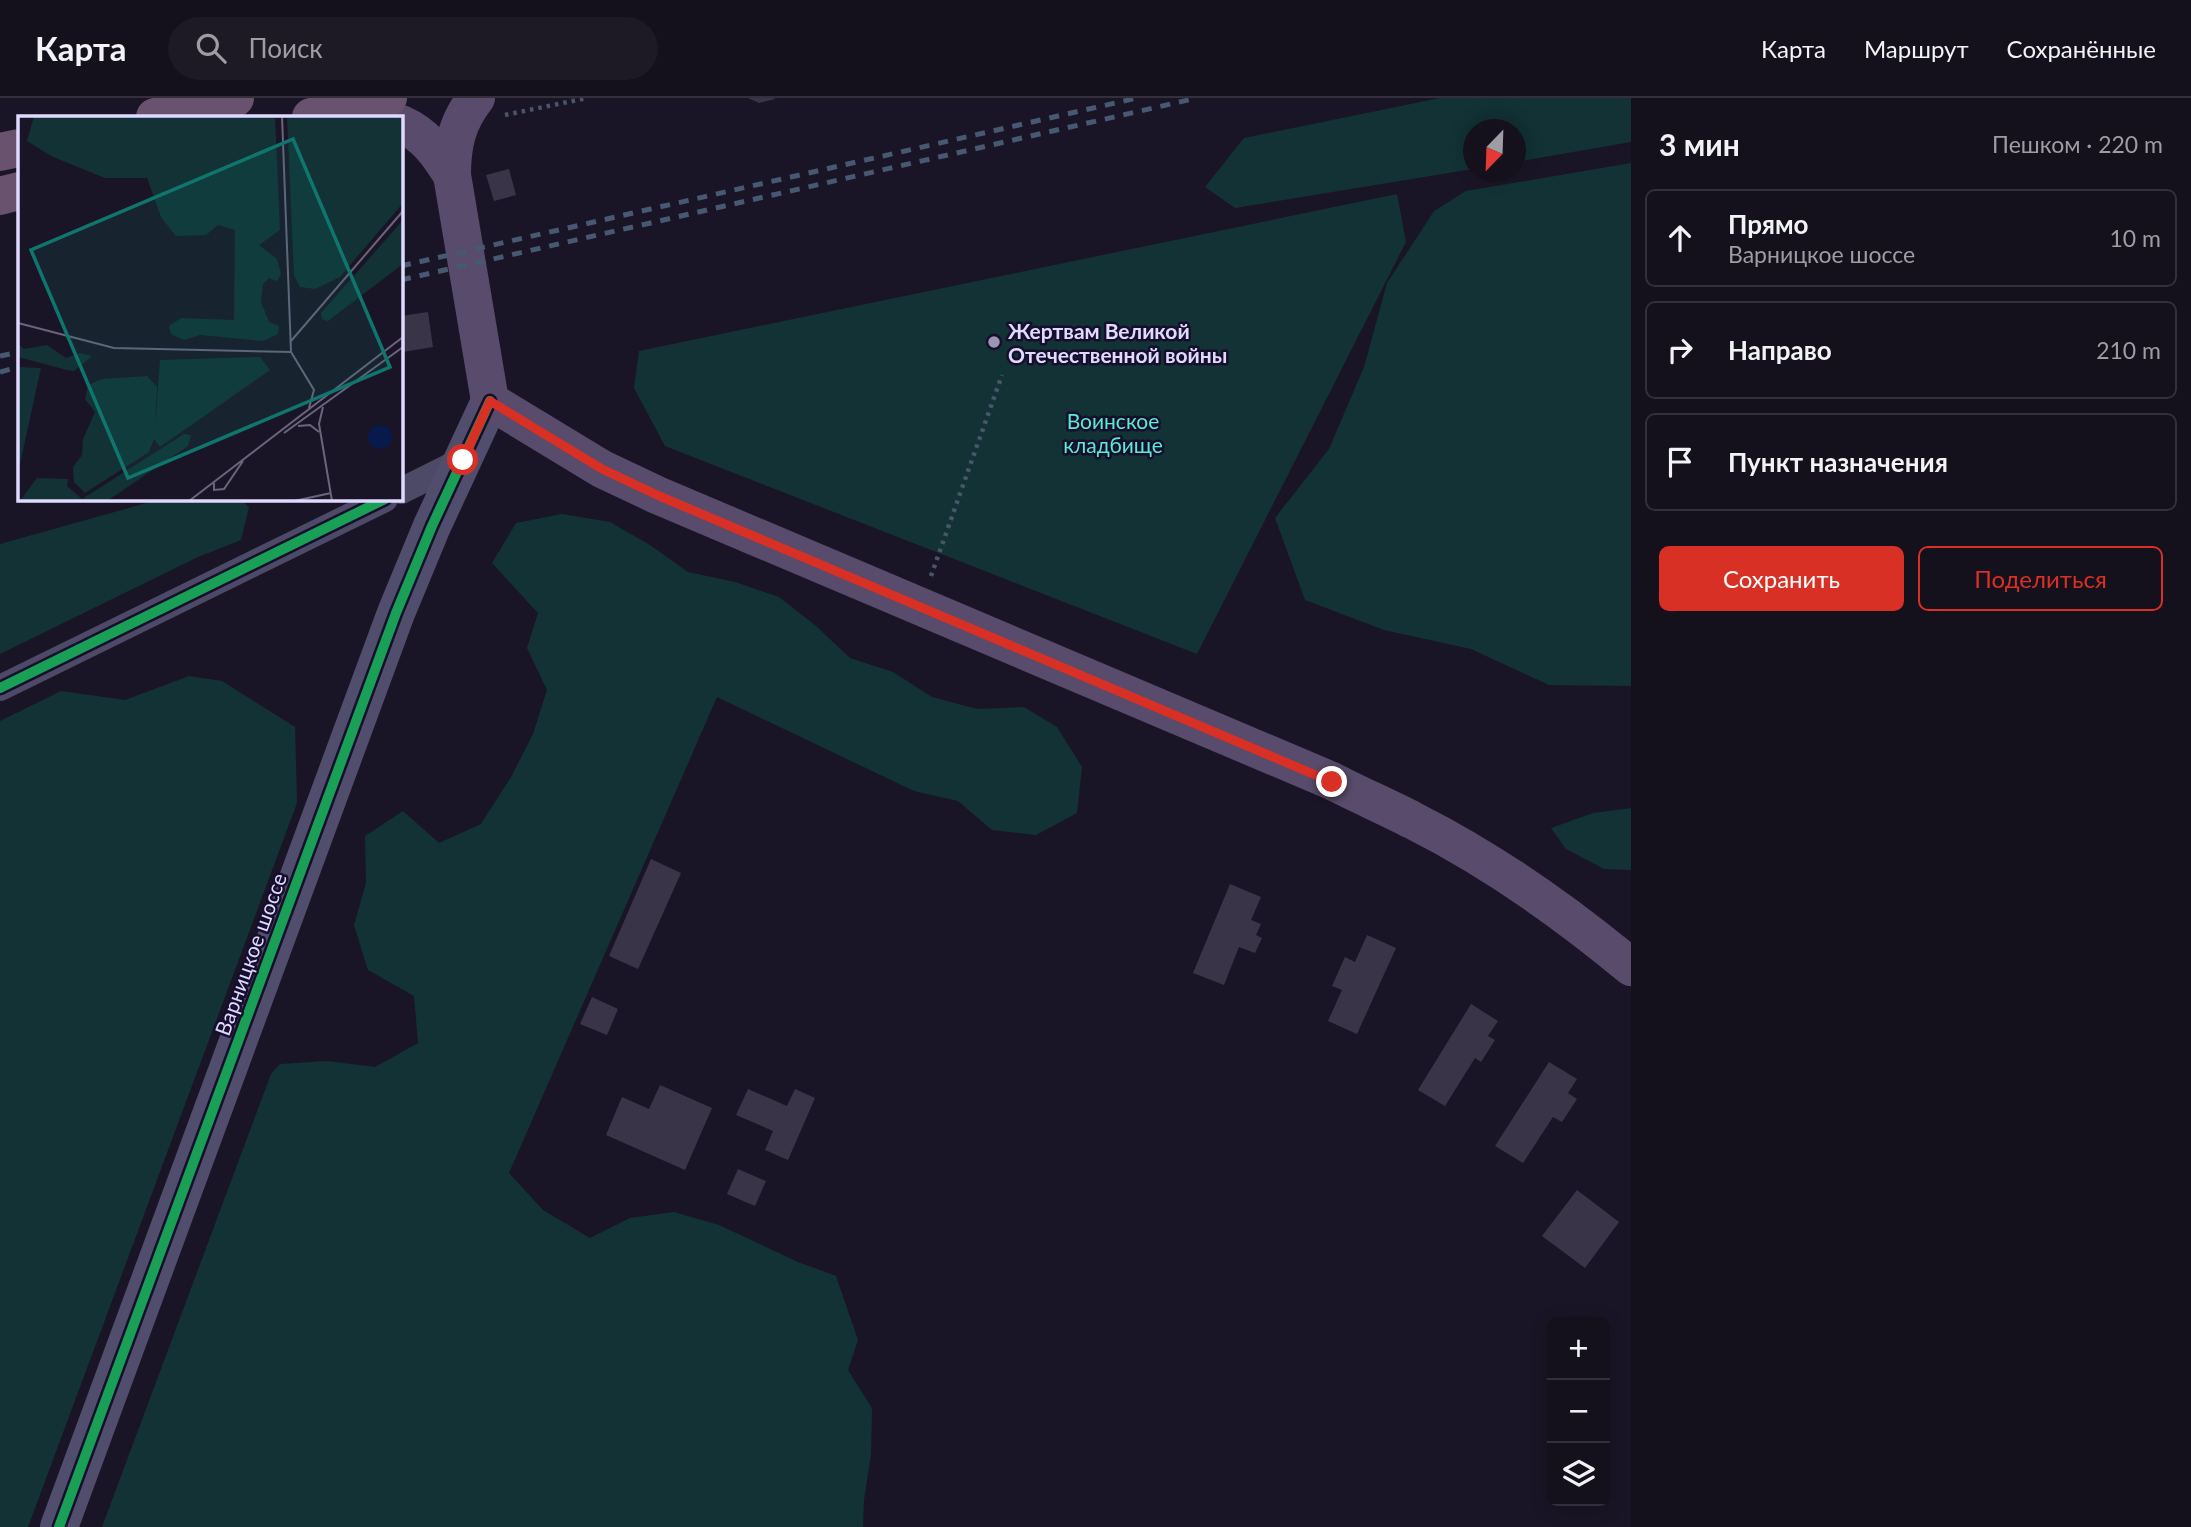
<!DOCTYPE html>
<html lang="ru">
<meta charset="utf-8">
<style>
:root{--surface:#14101c;--page:#1d1925;--text:#f1f3f6;--muted:#9d9da3;--line:#33303b;--accent:#d93025}
body{margin:0;font-family:Lato,sans-serif;background:var(--page);color:var(--text)}
.controls{position:absolute;right:21px;bottom:21px;display:grid;overflow:hidden;border-radius:10px;box-shadow:0 4px 18px #0003}
.controls button{width:63px;height:63px;display:grid;place-items:center;padding:0;border:0;border-bottom:2px solid var(--line);background:var(--surface);color:var(--text);font:35px sans-serif}
.compass{position:absolute;left:1463px;top:21px;width:63px;height:63px;border-radius:50%;background:var(--surface);box-shadow:0 4px 18px #0003;rotate:203deg}
.stop{position:absolute;width:21px;height:21px;margin:-16px;border:5px solid #d93025;border-radius:50%;background:#fff}
.stop.end{background:#d93025;border-color:#fff;box-shadow:0 2px 7px #0008}
.list{margin:0;padding:0;list-style:none}
h2{display:flex;justify-content:space-between;align-items:center;height:91px;margin:0;padding:0 28px;font-size:30px}
h2 small{font-size:23px;font-weight:400;color:var(--muted)}
.list li{display:grid;grid-template-columns:46px 1fr auto;gap:21px;align-items:center;box-sizing:border-box;height:98px;margin:0 14px 14px;padding:0 14px;border:2px solid var(--line);border-radius:10px}
.list b{display:block;font-size:26px;white-space:nowrap}
.list p{margin:0;font-size:23px;white-space:nowrap;color:var(--muted)}
.list em{font-size:23px;font-style:normal;color:var(--muted)}
.actions{display:flex;gap:14px;padding:21px 28px}
.actions a{flex:1;padding:16px 0;border:2px solid var(--accent);border-radius:10px;text-align:center;font-size:24px;color:var(--accent)}
.actions .main{background:var(--accent);color:#fff}
.icon{flex:none;width:38px;height:38px;fill:none;stroke:currentColor;stroke-width:2;stroke-linecap:round;stroke-linejoin:round}
.map{position:relative;flex:none;width:1631px;height:1429px;overflow:hidden}
header{display:flex;align-items:center;gap:42px;box-sizing:border-box;height:98px;padding:0 35px;background:var(--surface);border-bottom:2px solid var(--line)}
header strong{font-size:33px}
nav{display:flex;gap:38px;margin-inline-start:auto;font-size:24px}
.search{width:490px;height:63px;background:var(--page);display:flex;align-items:center;gap:18px;box-sizing:border-box;padding:0 24px;border-radius:38px;color:var(--muted);font-size:26px}
main{display:flex}
aside{flex:1;background:var(--surface)}
.map>svg:first-child{display:block}
.green{fill:#123236}
.building{fill:#393447}
.lines{fill:none;stroke-linecap:round;stroke-linejoin:round}
.path{stroke:#485668;stroke-width:4.5;stroke-dasharray:3.5 5;stroke-linecap:butt}
.street{stroke:#4d4a67;stroke-width:26}
.secondary{stroke:#514d6c;stroke-width:38}
.primary{stroke:#584b6b;stroke-width:38}
.highway{stroke:#69526d;stroke-width:38}
.rail{stroke:#475970;stroke-width:5;stroke-dasharray:10 9;stroke-linecap:butt}
.cycleway-casing{stroke:#160e2d;stroke-width:15}
.cycleway{stroke:#1a9f57;stroke-width:10}
.route{stroke:#d93025;stroke-width:9}
.poi-dot{fill:#9b95b3;stroke:#160e2d;stroke-width:2.5}
.labels{text-anchor:middle;dominant-baseline:central;stroke-width:5;stroke-linejoin:round;paint-order:stroke}
.poi-label{font-size:21px;font-weight:bold;fill:#e1daff;stroke:#160e2d;text-anchor:start}
.park-label{font-size:21px;fill:#59ecd2;stroke:#160e2d}
.street-label{font-size:21px;fill:#e1daff;stroke:#160e2d}
.inset-road{fill:none;stroke:#6a647d;stroke-width:2}
.view{fill:#0f766e;fill-opacity:0.15;stroke:#0f766e;stroke-width:3.5}
.inset-edge{fill:none;stroke:#e1daff;stroke-width:3.5}
</style>
<header>
<strong>Карта</strong>
<div class="search"><svg class="icon" aria-label="search" viewBox="0 0 24 24"><circle cx="10" cy="10" r="6"/><path d="M15 15l6 6"/></svg>Поиск</div>
<nav><a>Карта</a><a>Маршрут</a><a>Сохранённые</a></nav>
</header>
<main>
<div class="map">
<svg width="1631" height="1429" viewBox="0 0 1631 1429">
<rect width="100%" height="100%" fill="#1a1526"/>
<g class="green">
<path d="M1440 0H1631V44L1516 64V32H1474L1473 71 1235 110 1205 89 1244 40Z"/>
<path d="M1631 65V588L1549 587 1471 551 1384 532 1305 502 1275 420 1329 351 1364 269 1387 185 1434 113 1466 93Z"/>
<path d="M1397 96 1406 144 1197 556 665 348 634 290 639 253Z"/>
<path d="M161 401H240L249 409 241 442 198 459 0 556V446Z"/>
<path d="M562 416 610 424 650 447 688 474 735 484 779 499 816 528 850 560 893 574 932 599 977 611 1024 609 1057 629 1082 669 1077 715 1036 737 992 732 958 703 914 693 717 599 509 1075 543 1112 590 1140 630 1120 674 1114 719 1127 798 1164 836 1178 858 1242 848 1272 872 1310 871 1356 864 1402 863 1429H102L271 976 280 966 327 963 375 969 418 945 414 898 368 872 354 827 366 785 365 738 403 713 439 745 481 726 511 679 533 636 547 592 527 550 538 515 492 465 516 425Z"/>
<path d="M189 578 222 583 295 629 297 705 28 1429H0V623L61 593 125 602Z"/>
<path d="M1631 710V772L1604 771 1566 751 1551 730 1593 715Z"/>
</g>
<g class="building">
<path d="M748 0H774L775 1 759 5Z"/>
<path d="M509 71 516 97 494 103 486 77Z"/>
<path d="M428 214 433 249 403 254 401 218Z"/>
<path d="M651 761 681 775 638 871 609 858Z"/>
<path d="M1230 786 1261 799 1251 822 1261 826 1256 837 1262 840 1255 855 1239 849 1224 887 1193 875Z"/>
<path d="M1367 837 1396 850 1357 936 1328 923 1342 892 1332 888 1345 859 1355 864Z"/>
<path d="M592 899 618 911 607 937 580 926Z"/>
<path d="M1471 906 1498 923 1488 938 1495 942 1481 964 1475 960 1445 1008 1418 992Z"/>
<path d="M1549 964 1577 981 1568 995 1577 1001 1562 1024 1553 1019 1523 1065 1495 1048Z"/>
<path d="M660 987 712 1010 685 1072 606 1037 622 999 649 1011Z"/>
<path d="M748 991 787 1008 795 991 815 1000 788 1062 765 1052 773 1033 736 1017Z"/>
<path d="M738 1071 766 1083 755 1108 727 1096Z"/>
<path d="M1577 1092 1619 1124 1585 1170 1542 1138Z"/>
</g>
<g class="lines">
<g class="path">
<path d="M505 17 587 0"/>
<path d="M931 478 1002 277"/>
</g>
<g class="street">
<path d="M401 393 463 362"/>
<path d="M0 590 385 401"/>
</g>
<path class="secondary" d="M59 1429 396 515 432 428 490 303"/>
<g class="primary">
<path d="M476 0C457 24 452 47 452 77L490 303 602 371 657 397 1332 683C1359 697 1387 709 1414 723 1491 762 1565 814 1631 869"/>
<path d="M401 26C426 37 438 55 452 77"/>
</g>
<g class="highway">
<path d="M155 19 235 0"/>
<path d="M311 19 388 0"/>
<path d="M0 54 19 50"/>
<path d="M0 98 19 93"/>
</g>
<g class="rail">
<path d="M401 168 1137 0"/>
<path d="M401 182 1197 0"/>
<path d="M0 258 19 254"/>
<path d="M0 274 19 269"/>
</g>
<defs>
<g id="cycleway">
<path d="M0 590 385 401"/>
<path d="M59 1429 396 515 432 428 490 303"/>
</g>
</defs>
<use href="#cycleway" class="cycleway-casing"/>
<use href="#cycleway" class="cycleway"/>
</g>
<g class="lines">
<path class="route" d="M463 362 490 303 602 371 657 397 1332 684"/>
</g>
<circle class="poi-dot" cx="994" cy="244" r="7"/>
<g class="labels">
<g class="poi-label">
<text x="1008" y="232">Жертвам Великой<tspan x="1008" dy="24">Отечественной войны</tspan></text>
</g>
<g class="park-label">
<text x="1113" y="322">Воинское<tspan x="1113" dy="24">кладбище</tspan></text>
</g>
<g class="street-label">
<text transform="translate(250 856) rotate(-70)">Варницкое шоссе</text>
</g>
</g>
<g transform="translate(18 18)">
<rect width="385" height="385" fill="#1a1526"/>
<path d="M16 0H257L262 114 241 129 259 143 263 158 259 165 251 162 245 168 243 186 251 206 261 210 260 218 245 225 182 219 166 224 153 218 151 210 163 202 216 204 217 114 200 109 188 119 158 120 143 101 129 62H87L35 41 9 25ZM269 0H385V87L322 161 297 173 282 171 276 159ZM385 104V148L310 205 304 203 303 197ZM0 228 6 233 29 229 48 242 62 237 74 240 56 255 49 254 0 241ZM242 241 252 254 142 331 136 323 131 336 67 377 56 366 55 351 64 339 65 323 77 296 67 283 70 269 84 263 129 260 139 271 137 313 142 244ZM0 251 23 252 0 357ZM166 318 173 319 170 330 89 385H2L19 362 50 363 49 370 64 383Z" fill="#123236"/>
<path d="M350 321a12 12 0 1 1 24 0a12 12 0 1 1-24 0Z" fill="#071a4b"/>
<path class="inset-road" d="M264 0 273 236M0 207 96 232 273 236 296 274 291 292M273 225 385 95M305 291 301 308 314 385M280 310 292 309 301 316M266 317 385 231M196 367V374L206 373 225 345M171 385 385 221M276 385 313 377"/>
<path class="view" d="M275 23 372 251 110 362 13 134Z"/>
<rect width="385" height="385" class="inset-edge"/>
</g>
</svg>
<div class="controls">
<button>+</button>
<button>−</button>
<button><svg class="icon" aria-label="layers" viewBox="0 0 24 24"><path d="M12 4l9 5-9 5-9-5zM3 14l9 5 9-5"/></svg></button>
</div>
<svg class="compass" viewBox="-18 -18 36 36"><path d="M0-13l5 13h-10z" fill="#e53935"/><path d="M0 13l5-13h-10z" fill="#9d9da3"/></svg>
<div class="stop" style="left:463px;top:362px"></div>
<div class="stop end" style="left:1332px;top:684px"></div>
</div>
<aside>
<h2>3 мин<small>Пешком · 220 m</small></h2>
<ul class="list">
<li><svg class="icon" aria-label="ahead" viewBox="0 0 24 24"><path d="M12 20V5M6 11l6-6 6 6"/></svg><div><b>Прямо</b><p>Варницкое шоссе</p></div><em>10 m</em></li>
<li><svg class="icon" aria-label="right" viewBox="0 0 24 24"><path d="M7 20v-9h11M14 6l5 5-5 5"/></svg><div><b>Направо</b></div><em>210 m</em></li>
<li><svg class="icon" aria-label="arrive" viewBox="0 0 24 24"><path d="M6 21V4h12l-3 4 3 4H6"/></svg><div><b>Пункт назначения</b></div></li>
</ul>
<div class="actions"><a class="main">Сохранить</a><a>Поделиться</a></div>
</aside>
</main>
